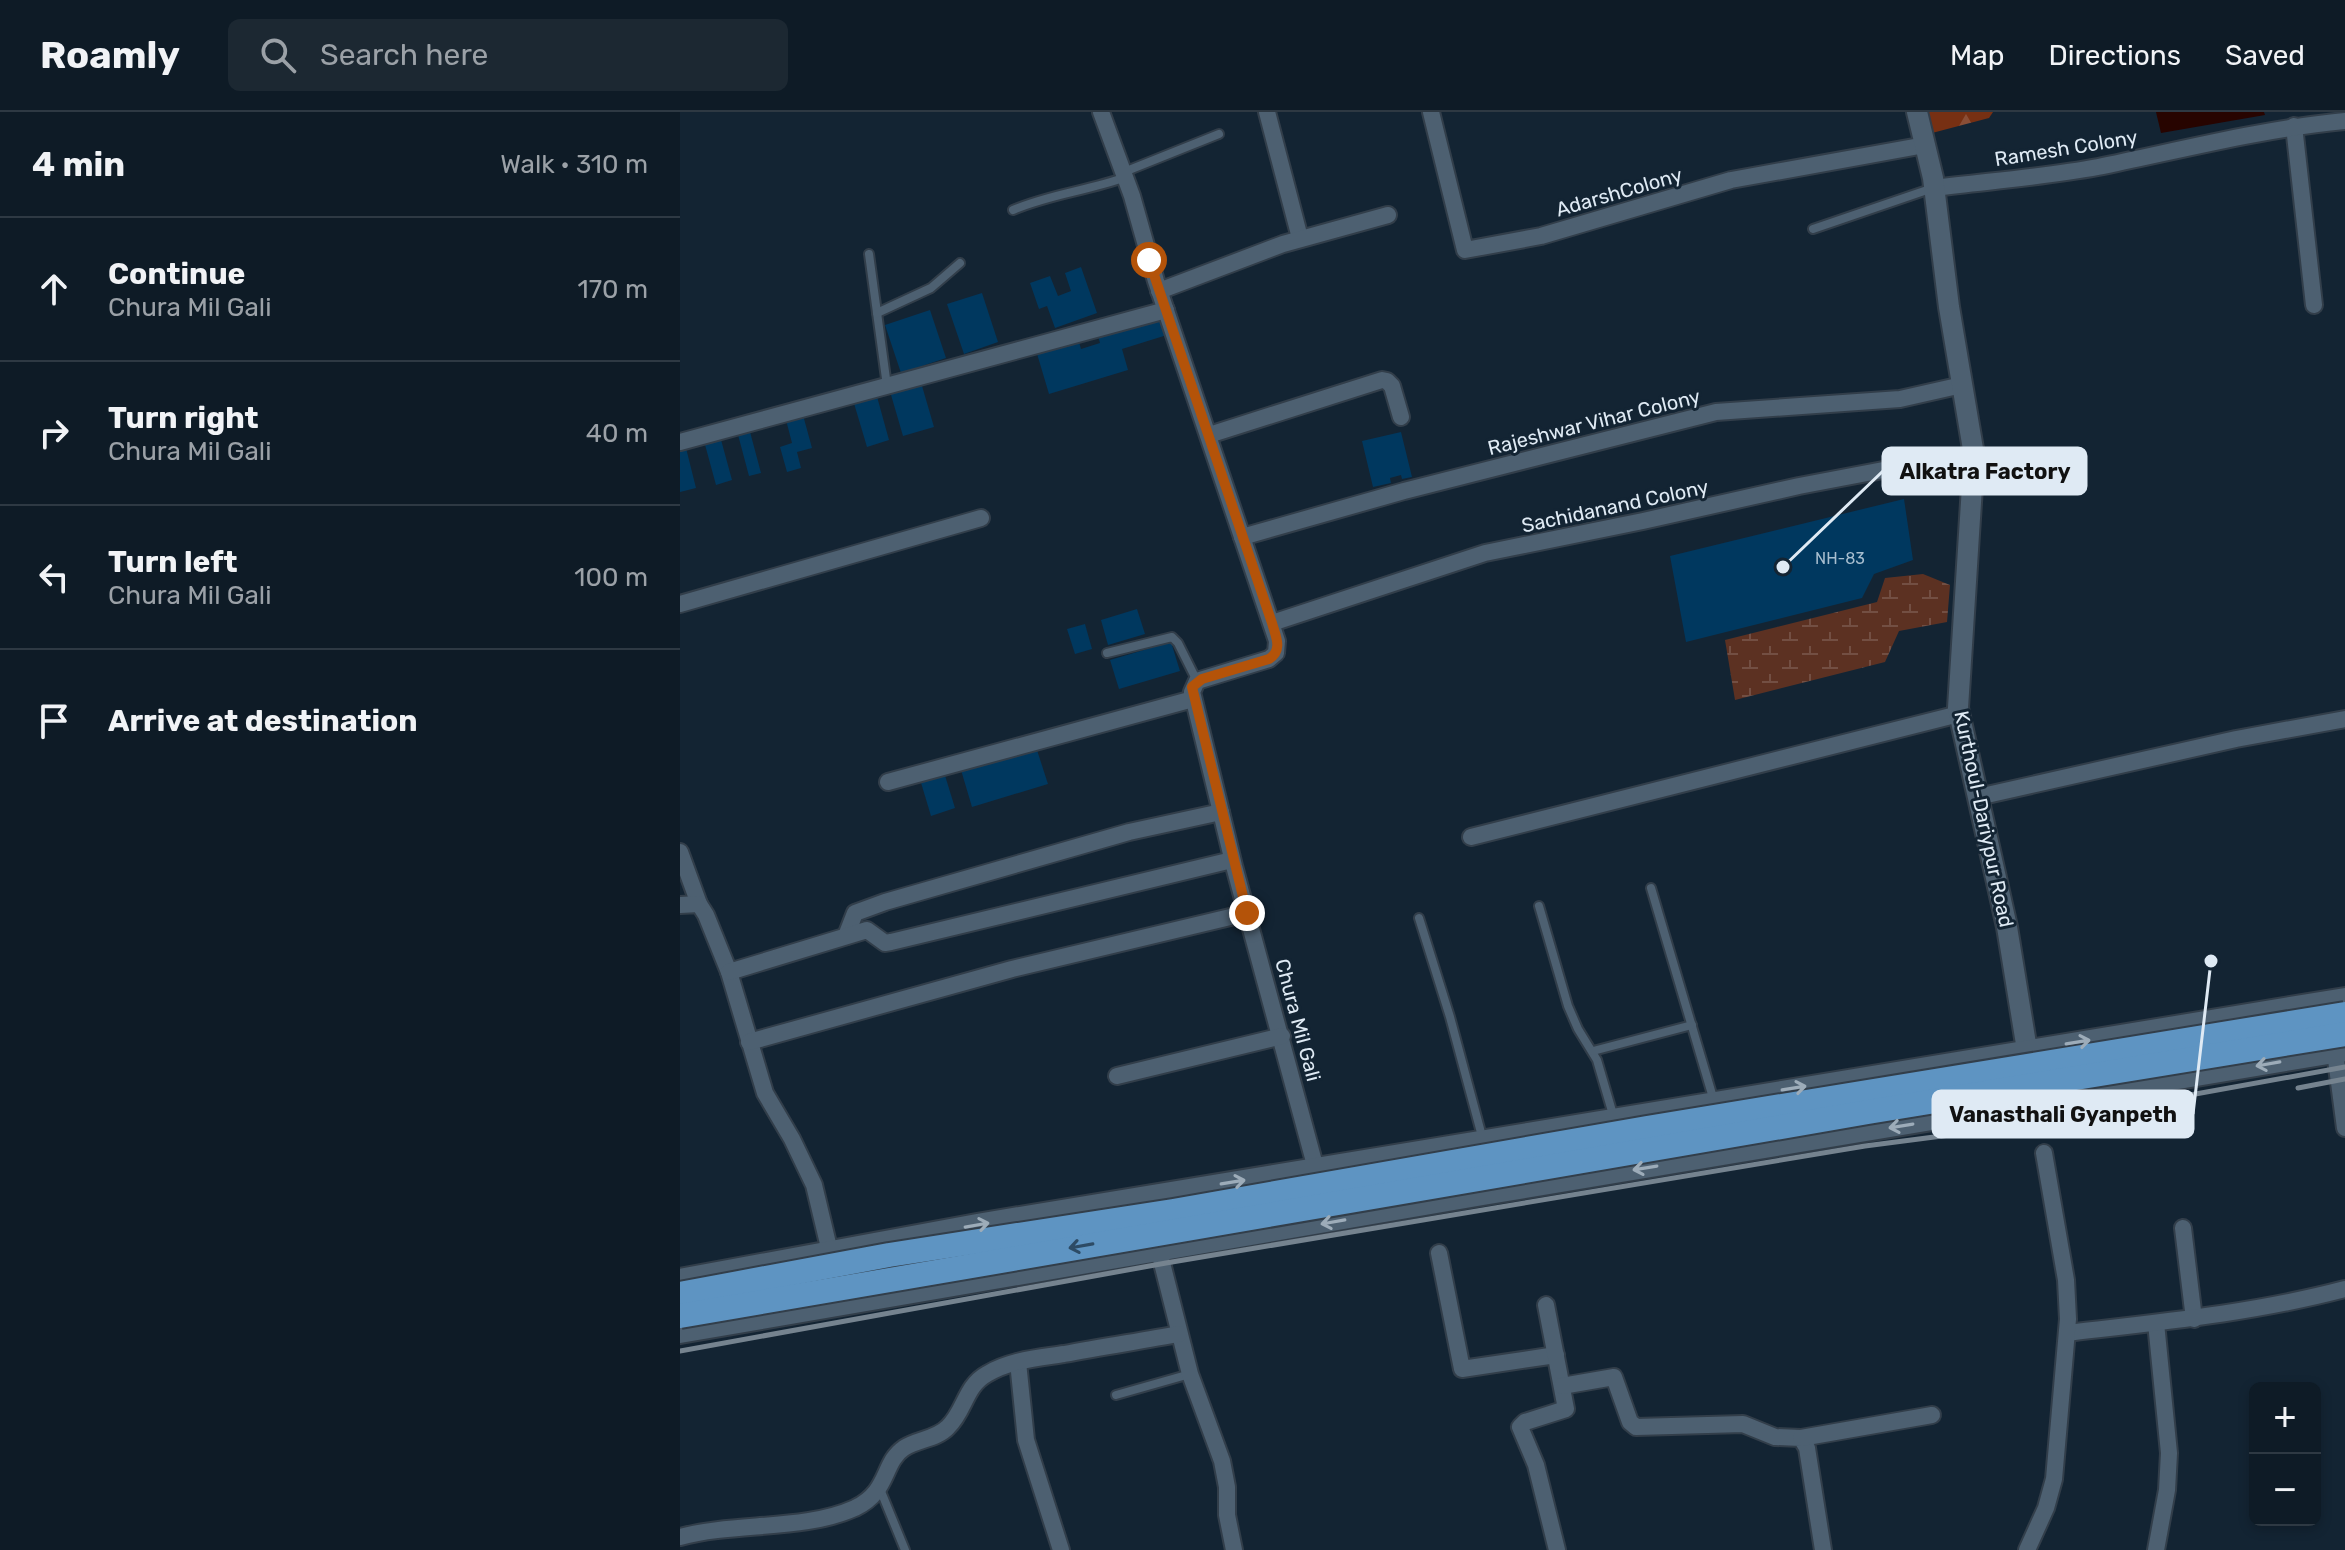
<!DOCTYPE html>
<meta charset="utf-8">
<style>
:root{--surface:#0e1b26;--page:#1c2832;--text:#f1f3f6;--muted:#9ba1a7;--line:#2e3943}
body{margin:0;font-family:Rubik,sans-serif;background:var(--page);color:var(--text)}
.controls{position:absolute;right:24px;bottom:24px;display:grid;overflow:hidden;border-radius:12px;box-shadow:0 4px 12px #0003}
.controls button{width:72px;height:72px;display:grid;place-items:center;padding:0;border:0;border-bottom:2px solid var(--line);background:var(--surface);color:var(--text);font:40px sans-serif}
.stop{position:absolute;width:24px;height:24px;margin:-18px;border:6px solid #b45309;border-radius:50%;background:#fff}
.stop.end{background:#b45309;border-color:#fff;box-shadow:0 2px 8px #0008}
.list{margin:0;padding:0;list-style:none}
h2{display:flex;justify-content:space-between;align-items:center;height:104px;margin:0;padding:0 32px;font-size:34px}
h2 small{font-size:26px;font-weight:400;color:var(--muted)}
.list li{display:grid;grid-template-columns:52px 1fr auto;gap:24px;align-items:center;box-sizing:border-box;height:144px;padding:0 32px;border-top:2px solid var(--line)}
.list b{display:block;font-size:30px;white-space:nowrap}
.list p{margin:0;font-size:26px;white-space:nowrap;color:var(--muted)}
.list em{font-size:26px;font-style:normal;color:var(--muted)}
.icon{flex:none;width:44px;height:44px;fill:none;stroke:currentColor;stroke-width:2;stroke-linecap:round;stroke-linejoin:round}
.map{position:relative;flex:none;width:1665px;height:1438px;overflow:hidden}
header{display:flex;align-items:center;gap:48px;box-sizing:border-box;height:112px;padding:0 40px;background:var(--surface);border-bottom:2px solid var(--line)}
header strong{font-size:38px}
nav{display:flex;gap:44px;margin-inline-start:auto;font-size:28px}
.search{width:560px;height:72px;background:var(--page);display:flex;align-items:center;gap:20px;box-sizing:border-box;padding:0 28px;border-radius:12px;color:var(--muted);font-size:30px}
main{display:flex}
aside{flex:1;background:var(--surface)}
.map>svg:first-child{display:block}
.forest{fill:url(#forest-firs)}
.wetland{fill:url(#wetland-marsh)}
.water{fill:#270400}
.building{fill:#00385f}
.lines{fill:none;stroke-linecap:round;stroke-linejoin:round}
.service-casing{stroke:#323e4a;stroke-width:12}
.minor-casing{stroke:#323e4a;stroke-width:20}
.tertiary-casing{stroke:#323e4a;stroke-width:24}
.service{stroke:#4d6071;stroke-width:8}
.minor{stroke:#4d6071;stroke-width:16}
.tertiary{stroke:#4d6071;stroke-width:20}
.rail{stroke:#75838f;stroke-width:5}
.trunk-bridge-casing{stroke:#323e4a;stroke-width:28;stroke-linecap:butt}
.trunk-bridge{stroke:#5e94c2;stroke-width:24}
.oneway{stroke:#9dacb9}
.oneway2{stroke:#2d4b65}
.route{stroke:#b45309;stroke-width:10}
.labels{text-anchor:middle;dominant-baseline:central;stroke-width:6;stroke-linejoin:round;paint-order:stroke}
.number-label{font-size:16px;fill:#a7becf}
.street-label{font-size:20px;fill:#dfeaf4;stroke:#132433}
.leader{fill:none;stroke:#dfeaf4;stroke-width:3}
.callout-dot{fill:#dfeaf4;stroke:#132433;stroke-width:3}
.callout{fill:#dfeaf4;stroke:#dfeaf4;stroke-width:3}
.callout-label{font-size:22px;text-anchor:middle;font-weight:bold;fill:#111}
</style>
<header>
<strong>Roamly</strong>
<div class="search"><svg class="icon" aria-label="search" viewBox="0 0 24 24"><circle cx="10" cy="10" r="6"/><path d="M15 15l6 6"/></svg>Search here</div>
<nav><a>Map</a><a>Directions</a><a>Saved</a></nav>
</header>
<main>
<aside>
<h2>4 min<small>Walk · 310 m</small></h2>
<ul class="list">
<li><svg class="icon" aria-label="ahead" viewBox="0 0 24 24"><path d="M12 20V5M6 11l6-6 6 6"/></svg><div><b>Continue</b><p>Chura Mil Gali</p></div><em>170 m</em></li>
<li><svg class="icon" aria-label="right" viewBox="0 0 24 24"><path d="M7 20v-9h11M14 6l5 5-5 5"/></svg><div><b>Turn right</b><p>Chura Mil Gali</p></div><em>40 m</em></li>
<li><svg class="icon" aria-label="left" viewBox="0 0 24 24"><path d="M17 20v-9H6M10 6l-5 5 5 5"/></svg><div><b>Turn left</b><p>Chura Mil Gali</p></div><em>100 m</em></li>
<li><svg class="icon" aria-label="arrive" viewBox="0 0 24 24"><path d="M6 21V4h12l-3 4 3 4H6"/></svg><div><b>Arrive at destination</b></div></li>
</ul>
</aside>
<div class="map">
<svg width="1665" height="1438" viewBox="0 0 1665 1438">
<defs>
<pattern id="forest-firs" width="22" height="20" patternUnits="userSpaceOnUse" patternTransform="scale(2)"><rect width="22" height="20" fill="#773013"/><path d="M5 1l3.5 6h-7zM16 11l3.5 6h-7z" fill="#8a4e36"/></pattern>
<pattern id="wetland-marsh" width="20" height="14" patternUnits="userSpaceOnUse" patternTransform="scale(2)"><rect width="20" height="14" fill="#5c3122"/><path d="M1 5h8M5 5V1M11 12h8M15 12V8" fill="none" stroke="#734f43"/></pattern>
</defs>
<rect width="100%" height="100%" fill="#132433"/>
<path class="forest" d="M1247 0H1313L1309 6 1252 21Z"/>
<path class="wetland" d="M1243 462 1270 473 1267 510 1219 519 1205 550 1055 588 1045 528 1197 490 1205 466Z"/>
<path class="water" d="M1476 0H1584L1585 3 1481 21Z"/>
<g class="building">
<path d="M401 155 417 201 375 216 367 194 359 197 350 171 370 164 378 184 391 179 385 161Z"/>
<path d="M302 181 318 230 284 242 267 192Z"/>
<path d="M250 198 266 246 221 261 205 213Z"/>
<path d="M480 201 487 223 442 237 448 258 369 282 355 235 397 223 401 237 420 231 417 220Z"/>
<path d="M240 267 254 315 223 324 209 276Z"/>
<path d="M196 281 209 328 187 335 173 288Z"/>
<path d="M123 303 132 336 117 340 121 356 107 360 100 335 112 331 106 308Z"/>
<path d="M69 316 81 361 69 364 57 319Z"/>
<path d="M721 320 732 365 722 367 721 363 710 366 711 371 693 375 682 329Z"/>
<path d="M40 324 52 368 36 373 24 329Z"/>
<path d="M6 336 16 376 0 380V338Z"/>
<path d="M1224 387 1233 448 1194 462 1182 486 1006 530 990 444Z"/>
<path d="M457 497 465 522 428 533 421 508Z"/>
<path d="M405 512 412 537 395 542 387 517Z"/>
<path d="M491 530 500 559 439 577 430 548Z"/>
<path d="M356 635 368 672 292 695 281 658Z"/>
<path d="M263 657 275 696 251 704 239 664Z"/>
</g>
<g class="lines">
<defs>
<g id="service">
<path d="M444 60 539 22"/>
<path d="M333 98C370 82 407 79 446 65"/>
<path d="M1133 117 1253 76"/>
<path d="M189 142 207 274"/>
<path d="M197 201 251 176 280 151"/>
<path d="M427 541 492 525 498 531 517 569"/>
<path d="M971 776 1034 989"/>
<path d="M859 794 888 894 898 917 917 948 934 1006"/>
<path d="M739 806 770 905 803 1028"/>
<path d="M913 939 1012 913"/>
<path d="M436 1283 510 1262"/>
<path d="M200 1377 225 1438"/>
</g>
<g id="minor">
<path d="M421 0 452 84 476 169 597 529 596 541 589 547 517 569 512 580 554 754 636 1057"/>
<path d="M587 0 620 126"/>
<path d="M751 0 785 138 861 124 1051 68 1245 33"/>
<path d="M1614 14 1634 193"/>
<path d="M1254 76C1309 69 1365 65 1418 55 1501 38 1581 17 1665 9"/>
<path d="M479 179 603 132 708 103"/>
<path d="M529 323 702 268 707 269 712 274 721 305"/>
<path d="M0 330 486 198"/>
<path d="M562 425 724 379 1036 300 1220 287 1282 273"/>
<path d="M0 492 301 406"/>
<path d="M592 511 805 441 963 409 1119 374 1261 347 1293 349"/>
<path d="M208 670 513 587"/>
<path d="M1298 685 1556 627 1665 607"/>
<path d="M791 725 1279 602"/>
<path d="M0 740 19 792"/>
<path d="M0 793 19 792 26 803 49 860 85 981 112 1027 134 1073 150 1140"/>
<path d="M166 824 175 801 205 790 449 720 541 700"/>
<path d="M49 860 187 818 205 831 211 830 552 748"/>
<path d="M69 930 332 857 567 801"/>
<path d="M1655 940 1665 1016"/>
<path d="M437 964 602 924"/>
<path d="M1503 1116 1514 1207"/>
<path d="M479 1139 510 1262 542 1349 547 1375V1403L554 1438"/>
<path d="M759 1141 782 1257 876 1243"/>
<path d="M866 1193 886 1297 845 1310 840 1315 856 1353 877 1438"/>
<path d="M1476 1211 1489 1341 1487 1378 1476 1438"/>
<path d="M1387 1221C1481 1210 1574 1201 1665 1177"/>
<path d="M338 1250 346 1328 381 1438"/>
<path d="M882 1274 934 1265 950 1310 956 1315 1063 1312 1095 1325 1121 1326 1127 1336 1143 1438"/>
<path d="M1121 1326 1252 1303"/>
<path d="M0 1425C55 1410 124 1419 175 1396 210 1379 202 1351 224 1336 238 1327 257 1327 268 1315 285 1299 285 1274 307 1262 330 1248 358 1246 384 1242 422 1235 460 1229 499 1222"/>
<path d="M1347 1438 1366 1396 1374 1367 1388 1207 1386 1168 1364 1041"/>
</g>
<g id="tertiary">
<path d="M1237 0 1253 66 1269 195 1294 343 1278 596 1327 815 1347 938"/>
<path d="M0 1167 297 1112 1665 886"/>
<path d="M0 1221 803 1083 1665 939"/>
</g>
</defs>
<use href="#service" class="service-casing"/>
<use href="#minor" class="minor-casing"/>
<use href="#tertiary" class="tertiary-casing"/>
<use href="#service" class="service"/>
<use href="#minor" class="minor"/>
<use href="#tertiary" class="tertiary"/>
<g class="rail">
<path d="M1618 976 1665 967"/>
<path d="M0 1239 486 1151 1185 1034 1339 1014 1665 955"/>
</g>
<defs>
<g id="trunk-bridge">
<path d="M0 1182 209 1143 493 1099 967 1016 1665 902"/>
<path d="M0 1204 1188 1000 1665 922"/>
</g>
</defs>
<use href="#trunk-bridge" class="trunk-bridge-casing"/>
<use href="#trunk-bridge" class="trunk-bridge"/>
</g>
<defs><path id="oneway-shaft" d="M-6 0H5M1.5-3L5.5 0L1.5 3" fill="none" stroke-width="1.6" stroke-linecap="round" stroke-linejoin="round" transform="scale(2)"/></defs>
<g class="oneway">
<use href="#oneway-shaft" transform="translate(1398 930) rotate(-9)"/>
<use href="#oneway-shaft" transform="translate(1588 952) rotate(170)"/>
<use href="#oneway-shaft" transform="translate(1114 976) rotate(-9)"/>
<use href="#oneway-shaft" transform="translate(1221 1014) rotate(171)"/>
<use href="#oneway-shaft" transform="translate(965 1056) rotate(171)"/>
<use href="#oneway-shaft" transform="translate(553 1070) rotate(-9)"/>
<use href="#oneway-shaft" transform="translate(653 1110) rotate(170)"/>
<use href="#oneway-shaft" transform="translate(297 1113) rotate(-10)"/>
</g>
<use class="oneway2" href="#oneway-shaft" transform="translate(401 1134) rotate(170)"/>
<g class="lines">
<path class="route" d="M469 148 592 511C596 525 603 538 589 547L522 567 512 575 567 801"/>
</g>
<g class="labels">
<g class="number-label">
<text x="1160" y="446">NH-83</text>
</g>
<g class="street-label">
<text transform="translate(1386 36) rotate(-9)">Ramesh Colony</text>
<text transform="translate(939 80) rotate(-16)">AdarshColony</text>
<text transform="translate(914 310) rotate(-14)">Rajeshwar Vihar Colony</text>
<text transform="translate(935 394) rotate(-12)">Sachidanand Colony</text>
<text transform="translate(1304 707) rotate(78)">Kurthoul-Dariypur Road</text>
<text transform="translate(618 908) rotate(75)">Chura Mil Gali</text>
</g>
</g>
<path class="leader" d="M1103 455L1203 359M1531 849L1513 1002"/>
<g class="callout-dot">
<circle cx="1103" cy="455" r="8"/>
<circle cx="1531" cy="849" r="8"/>
</g>
<g class="callout">
<rect x="1203" y="336" width="203" height="46" rx="8"/>
<rect x="1253" y="979" width="260" height="46" rx="8"/>
</g>
<g class="callout-label">
<text x="1305" y="367">Alkatra Factory</text>
<text x="1383" y="1010">Vanasthali Gyanpeth</text>
</g>
</svg>
<div class="controls">
<button>+</button>
<button>−</button>
</div>
<div class="stop" style="left:469px;top:148px"></div>
<div class="stop end" style="left:567px;top:801px"></div>
</div>
</main>
